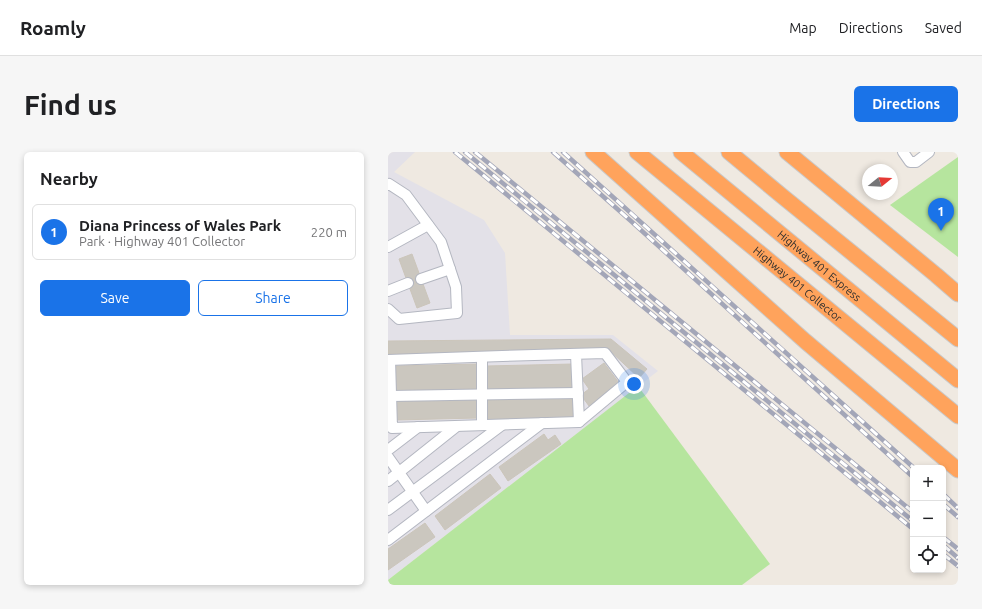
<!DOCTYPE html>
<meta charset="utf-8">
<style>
:root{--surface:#fff;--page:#f6f6f6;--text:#202124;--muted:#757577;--line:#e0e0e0;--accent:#1a73e8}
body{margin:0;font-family:Ubuntu,sans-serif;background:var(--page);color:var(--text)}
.controls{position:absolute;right:12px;bottom:12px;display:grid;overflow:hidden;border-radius:6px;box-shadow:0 2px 6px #0003}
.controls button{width:36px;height:36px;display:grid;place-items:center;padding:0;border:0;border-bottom:1px solid var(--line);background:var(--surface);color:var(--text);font:20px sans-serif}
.compass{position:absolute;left:474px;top:12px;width:36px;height:36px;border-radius:50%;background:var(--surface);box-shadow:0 2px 6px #0003;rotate:72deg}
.you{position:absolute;left:246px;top:232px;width:14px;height:14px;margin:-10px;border:3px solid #fff;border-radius:50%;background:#1a73e8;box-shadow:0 0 0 6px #1a73e833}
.badge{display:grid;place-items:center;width:26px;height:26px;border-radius:50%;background:var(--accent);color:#fff;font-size:13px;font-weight:700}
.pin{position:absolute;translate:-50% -33px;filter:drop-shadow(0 1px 2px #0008)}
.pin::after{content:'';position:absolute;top:21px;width:14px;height:12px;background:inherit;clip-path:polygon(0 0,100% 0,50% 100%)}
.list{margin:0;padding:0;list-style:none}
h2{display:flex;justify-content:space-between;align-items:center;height:52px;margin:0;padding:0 16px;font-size:17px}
h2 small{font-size:13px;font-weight:400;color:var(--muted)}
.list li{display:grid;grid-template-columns:26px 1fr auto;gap:12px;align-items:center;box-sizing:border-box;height:56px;margin:0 8px 8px;padding:0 8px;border:1px solid var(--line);border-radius:6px}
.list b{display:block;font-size:15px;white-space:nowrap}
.list p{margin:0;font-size:13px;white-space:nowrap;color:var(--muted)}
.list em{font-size:13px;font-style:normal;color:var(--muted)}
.actions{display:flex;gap:8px;padding:12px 16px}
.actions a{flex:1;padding:9px 0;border:1px solid var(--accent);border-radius:6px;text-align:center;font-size:14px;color:var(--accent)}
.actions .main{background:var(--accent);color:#fff}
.icon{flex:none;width:22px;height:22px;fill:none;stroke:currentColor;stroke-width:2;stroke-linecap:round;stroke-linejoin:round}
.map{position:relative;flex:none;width:570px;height:433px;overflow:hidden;border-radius:6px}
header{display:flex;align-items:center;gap:24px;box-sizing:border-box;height:56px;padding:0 20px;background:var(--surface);border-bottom:1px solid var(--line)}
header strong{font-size:19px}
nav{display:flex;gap:22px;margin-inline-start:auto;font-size:14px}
.intro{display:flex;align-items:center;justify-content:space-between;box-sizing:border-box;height:96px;padding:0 24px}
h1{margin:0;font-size:28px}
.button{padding:10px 18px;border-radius:6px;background:var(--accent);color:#fff;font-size:14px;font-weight:700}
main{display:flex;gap:24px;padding:0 24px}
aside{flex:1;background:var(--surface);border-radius:6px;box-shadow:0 2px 6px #0003}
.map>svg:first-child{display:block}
.industrial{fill:#e3e1e8}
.green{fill:#b6e59e}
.building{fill:#cbc7bf;stroke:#cbc5ba}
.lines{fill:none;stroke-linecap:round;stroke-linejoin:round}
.minor-casing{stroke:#b4b7c1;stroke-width:12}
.highway-casing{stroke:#c9c9c9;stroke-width:17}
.minor{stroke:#fff;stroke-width:10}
.highway{stroke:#ffa35c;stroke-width:15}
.rail-casing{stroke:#a3a6b8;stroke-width:4.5}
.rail{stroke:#fff;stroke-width:3;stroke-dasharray:9;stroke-linecap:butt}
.labels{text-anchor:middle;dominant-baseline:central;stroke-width:4;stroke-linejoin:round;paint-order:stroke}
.street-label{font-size:11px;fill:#2e2e2e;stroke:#fff}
</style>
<header>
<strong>Roamly</strong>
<nav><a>Map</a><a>Directions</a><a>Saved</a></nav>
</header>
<div class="intro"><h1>Find us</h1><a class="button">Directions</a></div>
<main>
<aside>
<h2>Nearby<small></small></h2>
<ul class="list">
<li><span class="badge">1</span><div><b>Diana Princess of Wales Park</b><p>Park · Highway 401 Collector</p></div><em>220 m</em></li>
</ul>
<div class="actions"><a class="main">Save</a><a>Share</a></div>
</aside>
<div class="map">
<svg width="570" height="433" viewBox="0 0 570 433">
<rect width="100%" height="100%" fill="#efe9e1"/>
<path class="industrial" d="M0 0H27L6 20 96 68 117 101 122 183H225L270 219 0 428Z"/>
<g class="green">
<path d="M570 5V105L502 53Z"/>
<path d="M250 234 382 412 354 433H0V428Z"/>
</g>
<g class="building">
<path d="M24 102 42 151 29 156 11 107Z"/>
<path d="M223 187 259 217 251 226 220 197 0 202V189Z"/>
<path d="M216 211 231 231 201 254 193 243 201 237 194 227Z"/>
<path d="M89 212 90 237 8 239 7 214Z"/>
<path d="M185 212 186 236 98 238V214Z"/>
<path d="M90 246V266L8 268 7 248Z"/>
<path d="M184 246 185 266 100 268 99 248Z"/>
<path d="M156 282 160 288 167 283 173 292 120 329 111 315Z"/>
<path d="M102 322 113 336 57 378 47 364Z"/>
<path d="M37 371 47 385 0 418V397Z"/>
</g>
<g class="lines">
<defs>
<g id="minor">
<path d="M515 0 522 10H528L541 0"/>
<path d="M0 33 1 32 18 43 53 90 68 135 69 161 11 167 0 157"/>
<path d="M0 95 40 73"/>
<path d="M33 127 62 117"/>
<path d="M0 139 20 131"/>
<path d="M94 205V273"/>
<path d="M0 208C72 205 145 203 217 201L239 230 191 270 188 202"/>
<path d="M2 208 4 276 191 270"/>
<path d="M3 244 190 241"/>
<path d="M0 298 30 275"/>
<path d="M0 305 38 359"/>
<path d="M0 329 69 274"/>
<path d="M0 358 114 273"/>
<path d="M0 388 154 271"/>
</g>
<g id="highway">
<path d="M205 0 417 189 570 318"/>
<path id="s1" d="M249 0 570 264"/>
<path id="s2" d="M293 0 570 228"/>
<path d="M341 0 394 44 570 187"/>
<path d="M399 0 548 123 570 142"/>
</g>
</defs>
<use href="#minor" class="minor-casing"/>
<use href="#highway" class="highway-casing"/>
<use href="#minor" class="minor"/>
<use href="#highway" class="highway"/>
<defs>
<g id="rail">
<path d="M67 0 525 377"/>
<path d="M77 0 525 369"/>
<path d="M87 0 525 360"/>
<path d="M165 0 244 70 525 325"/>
<path d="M175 0 526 316"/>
<path d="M555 342 570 356"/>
<path d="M555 352 570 365"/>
<path d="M555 385 570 397"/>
<path d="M555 393 570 406"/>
<path d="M555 402 570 414"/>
</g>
</defs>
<use href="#rail" class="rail-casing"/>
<use href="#rail" class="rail"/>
</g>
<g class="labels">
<g class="street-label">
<text stroke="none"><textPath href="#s2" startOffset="179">Highway 401 Express</textPath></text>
<text stroke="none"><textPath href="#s1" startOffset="208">Highway 401 Collector</textPath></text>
</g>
</g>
</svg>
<div class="controls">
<button>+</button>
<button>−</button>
<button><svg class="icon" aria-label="locate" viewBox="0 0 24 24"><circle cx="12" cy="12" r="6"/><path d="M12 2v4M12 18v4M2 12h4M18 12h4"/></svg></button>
</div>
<svg class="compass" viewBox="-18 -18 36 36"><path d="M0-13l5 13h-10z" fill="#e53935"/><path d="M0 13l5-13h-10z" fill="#757577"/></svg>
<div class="you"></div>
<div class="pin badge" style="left:553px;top:79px">1</div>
</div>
</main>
